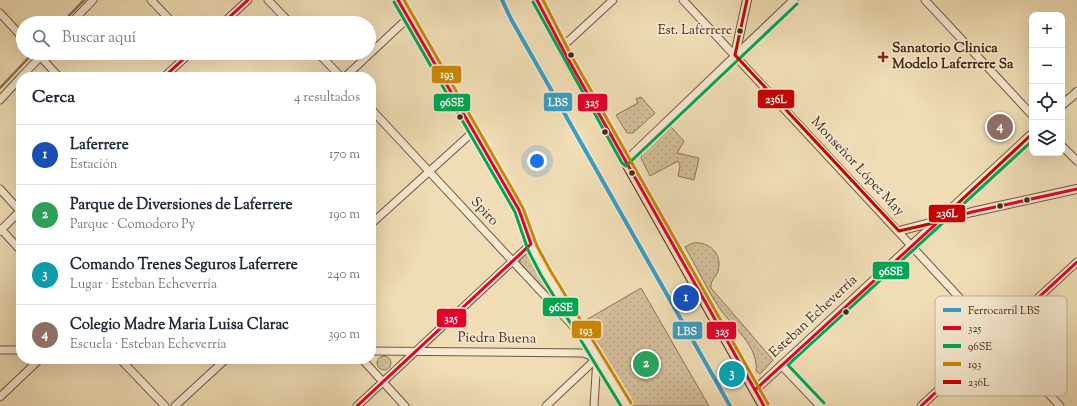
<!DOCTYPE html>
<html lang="es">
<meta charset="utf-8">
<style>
:root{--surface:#fff;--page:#f2f2f3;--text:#1f2937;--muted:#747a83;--line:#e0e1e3;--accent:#0b8043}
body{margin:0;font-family:"Sorts Mill Goudy",serif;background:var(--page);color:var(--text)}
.controls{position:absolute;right:12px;top:12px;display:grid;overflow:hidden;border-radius:8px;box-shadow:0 4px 16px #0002}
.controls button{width:36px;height:36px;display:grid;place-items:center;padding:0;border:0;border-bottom:1px solid var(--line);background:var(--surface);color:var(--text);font:20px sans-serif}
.you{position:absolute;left:537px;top:161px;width:14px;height:14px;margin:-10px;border:3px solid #fff;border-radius:50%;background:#1a73e8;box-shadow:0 0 0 6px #1a73e833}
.badge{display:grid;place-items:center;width:26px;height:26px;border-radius:50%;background:var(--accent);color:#fff;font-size:13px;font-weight:700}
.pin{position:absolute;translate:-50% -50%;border:2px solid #fff;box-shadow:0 1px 4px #0006}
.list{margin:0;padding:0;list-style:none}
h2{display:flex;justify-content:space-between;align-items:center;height:52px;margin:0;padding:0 16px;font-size:17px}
h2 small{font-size:13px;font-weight:400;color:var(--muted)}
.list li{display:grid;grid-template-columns:26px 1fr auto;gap:12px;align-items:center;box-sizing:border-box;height:60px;padding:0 16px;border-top:1px solid var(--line)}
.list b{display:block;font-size:15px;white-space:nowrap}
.list p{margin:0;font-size:13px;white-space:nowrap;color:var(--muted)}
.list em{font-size:13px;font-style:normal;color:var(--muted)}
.icon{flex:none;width:22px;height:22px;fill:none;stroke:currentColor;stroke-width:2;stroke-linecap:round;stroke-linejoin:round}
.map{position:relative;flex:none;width:1077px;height:406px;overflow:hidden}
.search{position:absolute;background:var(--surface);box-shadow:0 4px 16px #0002;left:16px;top:16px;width:360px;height:44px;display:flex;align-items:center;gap:10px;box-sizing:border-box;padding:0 14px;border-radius:22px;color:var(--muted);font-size:15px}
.panel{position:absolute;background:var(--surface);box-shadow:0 4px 16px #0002;left:16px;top:72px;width:360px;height:292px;border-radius:16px}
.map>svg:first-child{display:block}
.grass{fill:url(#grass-dots);stroke:#8e7259}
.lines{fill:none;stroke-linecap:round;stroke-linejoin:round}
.stream{stroke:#8b6f56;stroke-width:2.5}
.minor-casing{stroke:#72543f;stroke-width:9}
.tertiary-casing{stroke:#72543f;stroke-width:10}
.secondary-casing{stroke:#482718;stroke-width:11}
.primary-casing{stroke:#482718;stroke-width:12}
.minor{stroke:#f5e9cf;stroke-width:7}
.tertiary{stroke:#f5e9cf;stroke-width:8}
.secondary{stroke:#f5e9cf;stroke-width:9}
.primary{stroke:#f0ddb5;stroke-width:10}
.bus-1-casing{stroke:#f5e9cf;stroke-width:6}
.bus-2-casing{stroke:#f5e9cf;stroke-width:6}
.bus-3-casing{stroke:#f5e9cf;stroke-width:6}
.bus-4-casing{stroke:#f5e9cf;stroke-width:6}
.bus-1{stroke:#e4002b;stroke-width:3}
.bus-2{stroke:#00a651;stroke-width:3}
.bus-3{stroke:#cb8606;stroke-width:3}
.bus-4{stroke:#c70201;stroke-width:3}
.rail-1-casing{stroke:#f5e9cf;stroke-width:7}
.rail-1{stroke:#3a9dc2;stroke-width:4}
.bus-dot{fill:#482718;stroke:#f5e9cf;stroke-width:1.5}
.poi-dot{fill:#8f2418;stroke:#f5e9cf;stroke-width:1.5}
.labels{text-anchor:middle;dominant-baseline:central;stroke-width:3.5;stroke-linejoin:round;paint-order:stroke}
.bus-label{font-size:13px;fill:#482718;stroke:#f5e9cf;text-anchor:end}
.poi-label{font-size:14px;font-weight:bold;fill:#482718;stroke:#f5e9cf;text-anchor:start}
.street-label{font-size:14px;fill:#482718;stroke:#f5e9cf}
.key{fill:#f5e9cf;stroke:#c1af98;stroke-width:1}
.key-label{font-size:11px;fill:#482718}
.line-badge{stroke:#f5e9cf;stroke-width:1.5}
.badge-label{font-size:11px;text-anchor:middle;font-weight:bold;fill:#fff}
</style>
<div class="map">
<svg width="1077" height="406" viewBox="0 0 1077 406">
<defs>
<pattern id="grass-dots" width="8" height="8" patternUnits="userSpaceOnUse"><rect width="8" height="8" fill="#d3be9a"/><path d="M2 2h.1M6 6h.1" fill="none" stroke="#b7a384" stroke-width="1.8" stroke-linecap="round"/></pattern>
</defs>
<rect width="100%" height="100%" fill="#f0ddb5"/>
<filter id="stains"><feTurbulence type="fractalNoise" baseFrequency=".005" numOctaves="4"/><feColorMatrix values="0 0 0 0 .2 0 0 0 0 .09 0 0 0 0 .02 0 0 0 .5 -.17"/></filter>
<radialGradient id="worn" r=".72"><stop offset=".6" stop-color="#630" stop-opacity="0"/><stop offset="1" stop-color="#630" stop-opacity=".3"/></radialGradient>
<g class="grass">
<path d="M641 97 655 113 633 133H627L616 115 638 103 636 99Z"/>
<path d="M671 127 684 141 677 153 699 158 694 180 678 176 680 166 678 161 650 176 641 158 642 154Z"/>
<path d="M693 243C709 241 723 254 718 271 716 278 710 280 711 288L773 360 760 374 756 371C759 347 733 327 720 309 707 290 697 267 685 247Z"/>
<path d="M525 253 530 254 554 299 520 263V259Z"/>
<path d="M641 288 709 406H631L581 323Z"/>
<circle cx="384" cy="363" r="7"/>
</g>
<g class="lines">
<g class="stream">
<path d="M62 23 84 0"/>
<path d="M0 88 33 53"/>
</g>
<defs>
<g id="minor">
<path d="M151 0 173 23"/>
<path d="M268 0 290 23"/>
<path d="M683 0 1060 406"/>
<path d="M925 0 1032 115"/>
<path d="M0 13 23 38"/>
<path d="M71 23 93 0"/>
<path d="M223 23 248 0"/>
<path d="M562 47 613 0"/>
<path d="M37 53 59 77"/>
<path d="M318 53 341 77"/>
<path d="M21 77 44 53"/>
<path d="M164 77 190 53"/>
<path d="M345 77 408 18"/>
<path d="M0 100 21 77"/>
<path d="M371 109 574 327"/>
<path d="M1062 146 1077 161"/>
<path d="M0 189 20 211"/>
<path d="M371 224 474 131"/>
<path d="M1 229 21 251"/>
<path d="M0 231 21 210"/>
<path d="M0 350H21"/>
<path d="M371 351 583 353 597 358"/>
<path d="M120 359 165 406"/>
<path d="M362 359 405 406"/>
<path d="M781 365 820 406"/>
<path d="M0 397 40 359"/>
<path d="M175 406 226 359"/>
<path d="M357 406 531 244"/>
<path d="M546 406 597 358"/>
<path d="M594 406 597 358"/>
<path d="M921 406 1077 262"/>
</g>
<g id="tertiary">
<path d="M735 55 747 0"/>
<path d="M1062 105 1077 92"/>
<path d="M626 161 794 0"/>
<path d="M899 231 972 212 1077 189"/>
<path d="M755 390 1032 134"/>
</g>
<path id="secondary" d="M398 0 519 210C526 224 528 239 535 253 562 306 596 355 627 406"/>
<path id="primary" d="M537 0 568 59 764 406"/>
</defs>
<use href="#minor" class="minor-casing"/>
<use href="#tertiary" class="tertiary-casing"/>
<use href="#secondary" class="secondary-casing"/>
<use href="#primary" class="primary-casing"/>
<use href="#minor" class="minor"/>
<use href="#tertiary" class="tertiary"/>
<use href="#secondary" class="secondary"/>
<use href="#primary" class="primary"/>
<defs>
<g id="bus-1">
<path d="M537 0 568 59 764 406"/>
<path d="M223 23 248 0"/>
<path d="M164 77 190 53"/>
<path d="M755 390 938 222 972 212 1077 189"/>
<path d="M357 406 531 244 519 210 398 0"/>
<path d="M921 406 1077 262"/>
</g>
<g id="bus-2">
<path d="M394 2 515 212 528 250 541 275 621 406"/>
<path d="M533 2 622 163 626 166 797 4"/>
<path d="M824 403 788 365 1032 141"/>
</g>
<g id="bus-3">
<path d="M404 0 523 208 537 246 550 270 631 403"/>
<path d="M543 0 572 57 768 404"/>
</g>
<path id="bus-4" d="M747 0 735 55 899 231 938 222 1032 134"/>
</defs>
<use href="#bus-1" class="bus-1-casing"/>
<use href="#bus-2" class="bus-2-casing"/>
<use href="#bus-3" class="bus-3-casing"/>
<use href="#bus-4" class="bus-4-casing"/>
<use href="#bus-1" class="bus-1"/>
<use href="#bus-2" class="bus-2"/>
<use href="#bus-3" class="bus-3"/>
<use href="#bus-4" class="bus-4"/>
<defs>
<path id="rail-1" d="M502 0 511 19 730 406"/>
</defs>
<use href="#rail-1" class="rail-1-casing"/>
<use href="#rail-1" class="rail-1"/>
</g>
<g class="bus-dot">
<circle cx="740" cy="31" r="3.5"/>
<circle cx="571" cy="55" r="3.5"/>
<circle cx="460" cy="117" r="3.5"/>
<circle cx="605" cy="132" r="3.5"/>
<circle cx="632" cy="173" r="3.5"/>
<circle cx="1027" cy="200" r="3.5"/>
<circle cx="1000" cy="206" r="3.5"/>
<circle cx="846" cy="312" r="3.5"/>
</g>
<path class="poi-dot" d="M881 51h4v4h4v4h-4v4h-4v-4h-4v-4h4z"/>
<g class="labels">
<g class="bus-label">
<text x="732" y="31">Est. Laferrere</text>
</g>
<g class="poi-label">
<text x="892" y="49">Sanatorio Clinica<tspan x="892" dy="16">Modelo Laferrere Sa</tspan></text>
</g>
<g class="street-label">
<text transform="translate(857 167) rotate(47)">Monseñor López May</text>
<text transform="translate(484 212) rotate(47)">Spiro</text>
<text transform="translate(814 317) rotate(-43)">Esteban Echeverría</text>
<text transform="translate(497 339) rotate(1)">Piedra Buena</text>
</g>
</g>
<rect x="935" y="296" width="132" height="100" rx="6" class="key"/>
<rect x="943" y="308" width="18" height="4" fill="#3a9dc2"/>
<rect x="943" y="326" width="18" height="4" fill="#e4002b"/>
<rect x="943" y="344" width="18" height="4" fill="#00a651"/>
<rect x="943" y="362" width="18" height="4" fill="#cb8606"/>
<rect x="943" y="380" width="18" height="4" fill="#c70201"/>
<g class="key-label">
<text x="968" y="314">Ferrocarril LBS</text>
<text x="968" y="332">325</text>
<text x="968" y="350">96SE</text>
<text x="968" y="368">193</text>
<text x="968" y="386">236L</text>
</g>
<g class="line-badge">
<rect x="431" y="65" width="31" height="19" rx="4" fill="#cb8606"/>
<rect x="757" y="89" width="38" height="20" rx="4" fill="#c70201"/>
<rect x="543" y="92" width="30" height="20" rx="4" fill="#3a9dc2"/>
<rect x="577" y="93" width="31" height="19" rx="4" fill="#e4002b"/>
<rect x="433" y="93" width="38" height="19" rx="4" fill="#00a651"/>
<rect x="928" y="204" width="38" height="19" rx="4" fill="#c70201"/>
<rect x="872" y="261" width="38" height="19" rx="4" fill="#00a651"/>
<rect x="542" y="297" width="37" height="20" rx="4" fill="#00a651"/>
<rect x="436" y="308" width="31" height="20" rx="4" fill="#e4002b"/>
<rect x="571" y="320" width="31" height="19" rx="4" fill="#cb8606"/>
<rect x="672" y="321" width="31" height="19" rx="4" fill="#3a9dc2"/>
<rect x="706" y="321" width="31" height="19" rx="4" fill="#e4002b"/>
</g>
<g class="badge-label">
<text x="447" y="78">193</text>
<text x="776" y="103">236L</text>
<text x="558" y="106">LBS</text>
<text x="592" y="106">325</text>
<text x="452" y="106">96SE</text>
<text x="947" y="217">236L</text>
<text x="891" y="275">96SE</text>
<text x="561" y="311">96SE</text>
<text x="451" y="322">325</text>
<text x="586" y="334">193</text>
<text x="687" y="335">LBS</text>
<text x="722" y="335">325</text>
</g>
<rect width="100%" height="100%" filter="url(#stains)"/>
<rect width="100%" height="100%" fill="url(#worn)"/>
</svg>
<div class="controls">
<button>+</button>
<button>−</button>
<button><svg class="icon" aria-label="locate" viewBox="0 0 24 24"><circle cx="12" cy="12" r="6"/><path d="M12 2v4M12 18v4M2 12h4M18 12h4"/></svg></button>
<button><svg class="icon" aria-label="layers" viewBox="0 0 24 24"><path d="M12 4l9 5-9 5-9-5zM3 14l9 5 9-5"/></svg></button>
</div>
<div class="you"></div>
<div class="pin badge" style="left:686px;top:298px;background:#1a4fb4">1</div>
<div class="pin badge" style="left:646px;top:364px;background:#2e9e5b">2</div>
<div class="pin badge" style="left:732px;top:374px;background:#0f9aa8">3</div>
<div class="pin badge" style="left:1000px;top:127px;background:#8d6e63">4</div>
<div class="search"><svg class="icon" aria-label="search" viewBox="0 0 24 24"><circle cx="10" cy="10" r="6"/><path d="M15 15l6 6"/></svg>Buscar aquí</div>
<section class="panel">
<h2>Cerca<small>4 resultados</small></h2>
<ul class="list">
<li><span class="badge" style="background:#1a4fb4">1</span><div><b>Laferrere</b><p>Estación</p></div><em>170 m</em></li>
<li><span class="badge" style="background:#2e9e5b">2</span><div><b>Parque de Diversiones de Laferrere</b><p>Parque · Comodoro Py</p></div><em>190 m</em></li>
<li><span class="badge" style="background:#0f9aa8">3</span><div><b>Comando Trenes Seguros Laferrere</b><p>Lugar · Esteban Echeverría</p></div><em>240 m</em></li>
<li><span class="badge" style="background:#8d6e63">4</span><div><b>Colegio Madre Maria Luisa Clarac</b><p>Escuela · Esteban Echeverría</p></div><em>390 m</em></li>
</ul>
</section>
</div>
